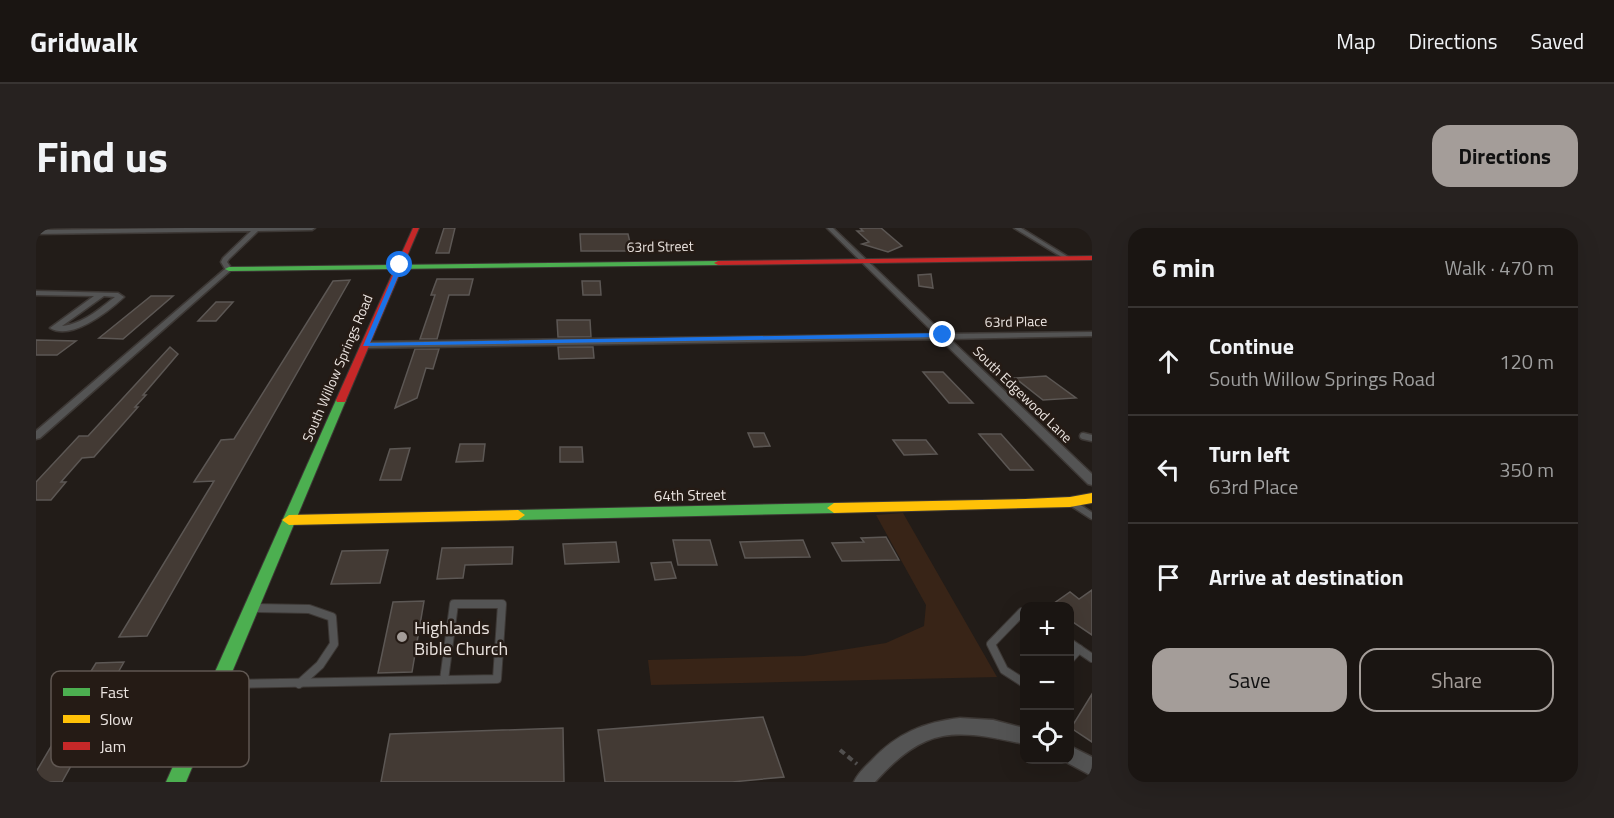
<!DOCTYPE html>
<meta charset="utf-8">
<style>
:root{--surface:#1a1512;--page:#272220;--text:#f1f3f6;--muted:#9f9f9f;--line:#383432;--accent:#a49d99}
body{margin:0;font-family:"Titillium Web",sans-serif;background:var(--page);color:var(--text)}
.controls{position:absolute;right:18px;bottom:18px;display:grid;overflow:hidden;border-radius:12px;box-shadow:0 6px 24px #0002}
.controls button{width:54px;height:54px;display:grid;place-items:center;padding:0;border:0;border-bottom:2px solid var(--line);background:var(--surface);color:var(--text);font:30px sans-serif}
.stop{position:absolute;width:18px;height:18px;margin:-14px;border:4px solid #1a73e8;border-radius:50%;background:#fff}
.stop.end{background:#1a73e8;border-color:#fff;box-shadow:0 2px 6px #0008}
.list{margin:0;padding:0;list-style:none}
h2{display:flex;justify-content:space-between;align-items:center;height:78px;margin:0;padding:0 24px;font-size:26px}
h2 small{font-size:20px;font-weight:400;color:var(--muted)}
.list li{display:grid;grid-template-columns:39px 1fr auto;gap:18px;align-items:center;box-sizing:border-box;height:108px;padding:0 24px;border-top:2px solid var(--line)}
.list b{display:block;font-size:22px;white-space:nowrap}
.list p{margin:0;font-size:20px;white-space:nowrap;color:var(--muted)}
.list em{font-size:20px;font-style:normal;color:var(--muted)}
.actions{display:flex;gap:12px;padding:18px 24px}
.actions a{flex:1;padding:14px 0;border:2px solid var(--accent);border-radius:18px;text-align:center;font-size:21px;color:var(--accent)}
.actions .main{background:var(--accent);color:#111}
.icon{flex:none;width:33px;height:33px;fill:none;stroke:currentColor;stroke-width:2;stroke-linecap:round;stroke-linejoin:round}
.map{position:relative;flex:none;width:1056px;height:554px;overflow:hidden;border-radius:18px}
header{display:flex;align-items:center;gap:36px;box-sizing:border-box;height:84px;padding:0 30px;background:var(--surface);border-bottom:2px solid var(--line)}
header strong{font-size:28px}
nav{display:flex;gap:33px;margin-inline-start:auto;font-size:21px}
.intro{display:flex;align-items:center;justify-content:space-between;box-sizing:border-box;height:144px;padding:0 36px}
h1{margin:0;font-size:42px}
.button{padding:15px 27px;border-radius:18px;background:var(--accent);color:#111;font-size:21px;font-weight:700}
main{display:flex;gap:36px;padding:0 36px}
aside{flex:1;background:var(--surface);border-radius:18px;box-shadow:0 6px 24px #0002}
.map>svg:first-child{display:block}
.green{fill:#382417}
.building{fill:#433a34;stroke:#5c5754;stroke-width:1.5}
.lines{fill:none;stroke-linecap:round;stroke-linejoin:round}
.lane-far1-casing{stroke:#3d3835;stroke-width:9}
.lane-casing{stroke:#3d3835;stroke-width:10}
.street-casing{stroke:#3d3835;stroke-width:3}
.fast-casing{stroke:#3d3835;stroke-width:2}
.slow-casing{stroke:#3d3835;stroke-width:2}
.jam-casing{stroke:#3d3835;stroke-width:2}
.path{stroke:#514f4e;stroke-width:4;stroke-dasharray:6 4;stroke-linecap:butt}
.lane-far1{stroke:#545454;stroke-width:6}
.lane{stroke:#545454;stroke-width:8}
.street{fill:#545454;fill-rule:evenodd}
.fast{fill:#4caf50;fill-rule:evenodd}
.slow{fill:#ffc107;fill-rule:evenodd}
.jam{fill:#c62828;fill-rule:evenodd}
.route{fill:#1a73e8}
.poi-dot{fill:#a49d99;stroke:#251b15;stroke-width:2}
.labels{text-anchor:middle;dominant-baseline:central;stroke-width:5;stroke-linejoin:round;paint-order:stroke}
.far-street-label{font-size:14px;fill:#eae3df;stroke:#251b15}
.street-label{font-size:15px;fill:#eae3df;stroke:#251b15}
.near-poi-label{font-size:18px;fill:#eae3df;stroke:#251b15;text-anchor:start}
.key{fill:#251b15;stroke:#605752;stroke-width:1.5}
.key-label{font-size:16px;fill:#eae3df}
</style>
<header>
<strong>Gridwalk</strong>
<nav><a>Map</a><a>Directions</a><a>Saved</a></nav>
</header>
<div class="intro"><h1>Find us</h1><a class="button">Directions</a></div>
<main>
<div class="map">
<svg width="1056" height="554" viewBox="0 0 1056 554">
<rect width="100%" height="100%" fill="#221c18"/>
<path class="green" d="M867 285 961 449 615 457 612 432 768 428 850 415 888 398 890 377 840 287Z"/>
<g class="building">
<path d="M408 0H419L413 25H400Z"/>
<path d="M824 0H845L866 18 852 24 826 16 833 14 821 3H827Z"/>
<path d="M544 6H592L596 23H545Z"/>
<path d="M895 46 897 60 883 58 882 47Z"/>
<path d="M401 51H437L433 67H413L401 111H384L399 67H395Z"/>
<path d="M314 52 111 408 83 409 178 253 158 254 185 212 198 211 297 53Z"/>
<path d="M546 53H564L565 67H547Z"/>
<path d="M115 68H137L87 111 63 110Z"/>
<path d="M180 74H197L180 93H162Z"/>
<path d="M521 92H554L555 109H522Z"/>
<path d="M0 112 40 113 21 127H0Z"/>
<path d="M134 119 142 126 107 167H110L99 179H102L58 229 46 230 25 254H30L15 272H0V254L43 208H52Z"/>
<path d="M522 119H557L558 130 523 131Z"/>
<path d="M379 121H403L397 141 390 140 381 170 359 180Z"/>
<path d="M887 144H907L937 175H913Z"/>
<path d="M1010 148 1040 170 1007 172 979 150Z"/>
<path d="M712 205H728L734 218 718 219Z"/>
<path d="M943 206H965L997 242H974Z"/>
<path d="M857 212H890L901 226 868 227Z"/>
<path d="M424 216H449L447 233 420 234Z"/>
<path d="M524 219H546L547 234H524Z"/>
<path d="M374 220 365 252H344L354 221Z"/>
<path d="M850 309 863 332 806 333 796 315 828 314 825 310Z"/>
<path d="M637 312H674L681 337H642Z"/>
<path d="M767 312 774 329 709 330 704 314Z"/>
<path d="M580 314 583 334 529 336 527 316Z"/>
<path d="M477 319 476 336 429 337 427 350 401 351 406 320Z"/>
<path d="M352 322 344 355 295 356 306 323Z"/>
<path d="M635 334 640 350 619 352 615 335Z"/>
<path d="M1056 362V407L1034 392V378H1014L1034 364 1043 371Z"/>
<path d="M388 373 376 444 342 445 357 374Z"/>
<path d="M88 434 39 520H45L26 554H0V544L26 500H20L60 435Z"/>
<path d="M1056 466V514L1035 500Z"/>
<path d="M727 489 748 549 696 554H569L562 502Z"/>
<path d="M527 500 528 554H345L354 506Z"/>
</g>
<g class="lines">
<defs>
<g id="lane-far1">
<path d="M1047 208 1056 210"/>
<path d="M1036 275 1056 288"/>
</g>
<g id="lane">
<path d="M418 376H466L461 451 408 452Z"/>
<path d="M220 380 273 381 296 389 298 416 284 437 263 456"/>
<path d="M988 386 986 384 955 416 968 442 988 455"/>
<path d="M1034 415 1056 430"/>
<path d="M1034 431 1043 421"/>
<path d="M186 456 408 452"/>
</g>
<g id="street">
<path d="M150 0H279L276 2 222 3 193 31 191 34 196 41 195 42 4 210 0 211V203L189 41 185 34 187 30 215 3 0 6V2Z"/>
<path d="M791 0H797L908 106 1056 104V108L914 111 1056 246V257L1052 256 904 111 329 120 325 117 329 114 899 106Z"/>
<path d="M978 0H985L1034 30 1029 31Z"/>
<path d="M0 63 82 65 88 69C72 84 35 113 14 100L58 68 0 67ZM68 68 79 69C63 81 47 96 26 98Z"/>
<path d="M924 490 957 492 988 500V516C919 501 890 497 839 554H818C822 545 829 539 836 532 860 506 888 494 924 490Z"/>
<path d="M1034 518 1056 529V548L1028 533 1027 532H1034Z"/>
</g>
<g id="fast">
<path d="M682 33 686 35 685 37 193 43 189 41 193 39Z"/>
<path d="M305 169 310 172 150 554H130L300 172Z"/>
<path d="M798 275 805 280 798 285 482 292 475 287 482 282Z"/>
</g>
<g id="slow">
<path d="M1056 265V275L1034 279 798 285 791 280 798 275 990 271 1034 269Z"/>
<path d="M482 282 489 287 482 292 253 297 246 292 253 287Z"/>
</g>
<g id="jam">
<path d="M377 0H383L310 172 309 174H301L300 172Z"/>
<path d="M1056 28V32L682 37 678 35 682 33Z"/>
</g>
</defs>
<use href="#lane-far1" class="lane-far1-casing"/>
<use href="#lane" class="lane-casing"/>
<use href="#street" class="street-casing"/>
<use href="#fast" class="fast-casing"/>
<use href="#slow" class="slow-casing"/>
<use href="#jam" class="jam-casing"/>
<path class="path" d="M804 522 821 536"/>
<use href="#lane-far1" class="lane-far1"/>
<use href="#lane" class="lane"/>
<use href="#street" class="street"/>
<use href="#fast" class="fast"/>
<use href="#slow" class="slow"/>
<use href="#jam" class="jam"/>
</g>
<path class="route" d="M362 36 367 37 334 115 907 105 910 107 907 109 327 118Z"/>
<circle class="poi-dot" cx="366" cy="409" r="6"/>
<g class="labels">
<g class="far-street-label">
<text transform="translate(624 18) rotate(-1)">63rd Street</text>
<text transform="translate(980 93) rotate(-1)">63rd Place</text>
<text transform="translate(301 140) rotate(-67)">South Willow Springs Road</text>
<text transform="translate(987 166) rotate(44)">South Edgewood Lane</text>
</g>
<g class="street-label">
<text transform="translate(654 267) rotate(-1)">64th Street</text>
</g>
<g class="near-poi-label">
<text x="378" y="399">Highlands<tspan x="378" dy="21">Bible Church</tspan></text>
</g>
</g>
<rect x="15" y="443" width="198" height="96" rx="9" class="key"/>
<rect x="27" y="460" width="27" height="8" fill="#4caf50"/>
<rect x="27" y="487" width="27" height="8" fill="#ffc107"/>
<rect x="27" y="514" width="27" height="8" fill="#c62828"/>
<g class="key-label">
<text x="64" y="470">Fast</text>
<text x="64" y="497">Slow</text>
<text x="64" y="524">Jam</text>
</g>
</svg>
<div class="controls">
<button>+</button>
<button>−</button>
<button><svg class="icon" aria-label="locate" viewBox="0 0 24 24"><circle cx="12" cy="12" r="6"/><path d="M12 2v4M12 18v4M2 12h4M18 12h4"/></svg></button>
</div>
<div class="stop" style="left:364px;top:37px"></div>
<div class="stop end" style="left:907px;top:107px"></div>
</div>
<aside>
<h2>6 min<small>Walk · 470 m</small></h2>
<ul class="list">
<li><svg class="icon" aria-label="ahead" viewBox="0 0 24 24"><path d="M12 20V5M6 11l6-6 6 6"/></svg><div><b>Continue</b><p>South Willow Springs Road</p></div><em>120 m</em></li>
<li><svg class="icon" aria-label="left" viewBox="0 0 24 24"><path d="M17 20v-9H6M10 6l-5 5 5 5"/></svg><div><b>Turn left</b><p>63rd Place</p></div><em>350 m</em></li>
<li><svg class="icon" aria-label="arrive" viewBox="0 0 24 24"><path d="M6 21V4h12l-3 4 3 4H6"/></svg><div><b>Arrive at destination</b></div></li>
</ul>
<div class="actions"><a class="main">Save</a><a>Share</a></div>
</aside>
</main>
